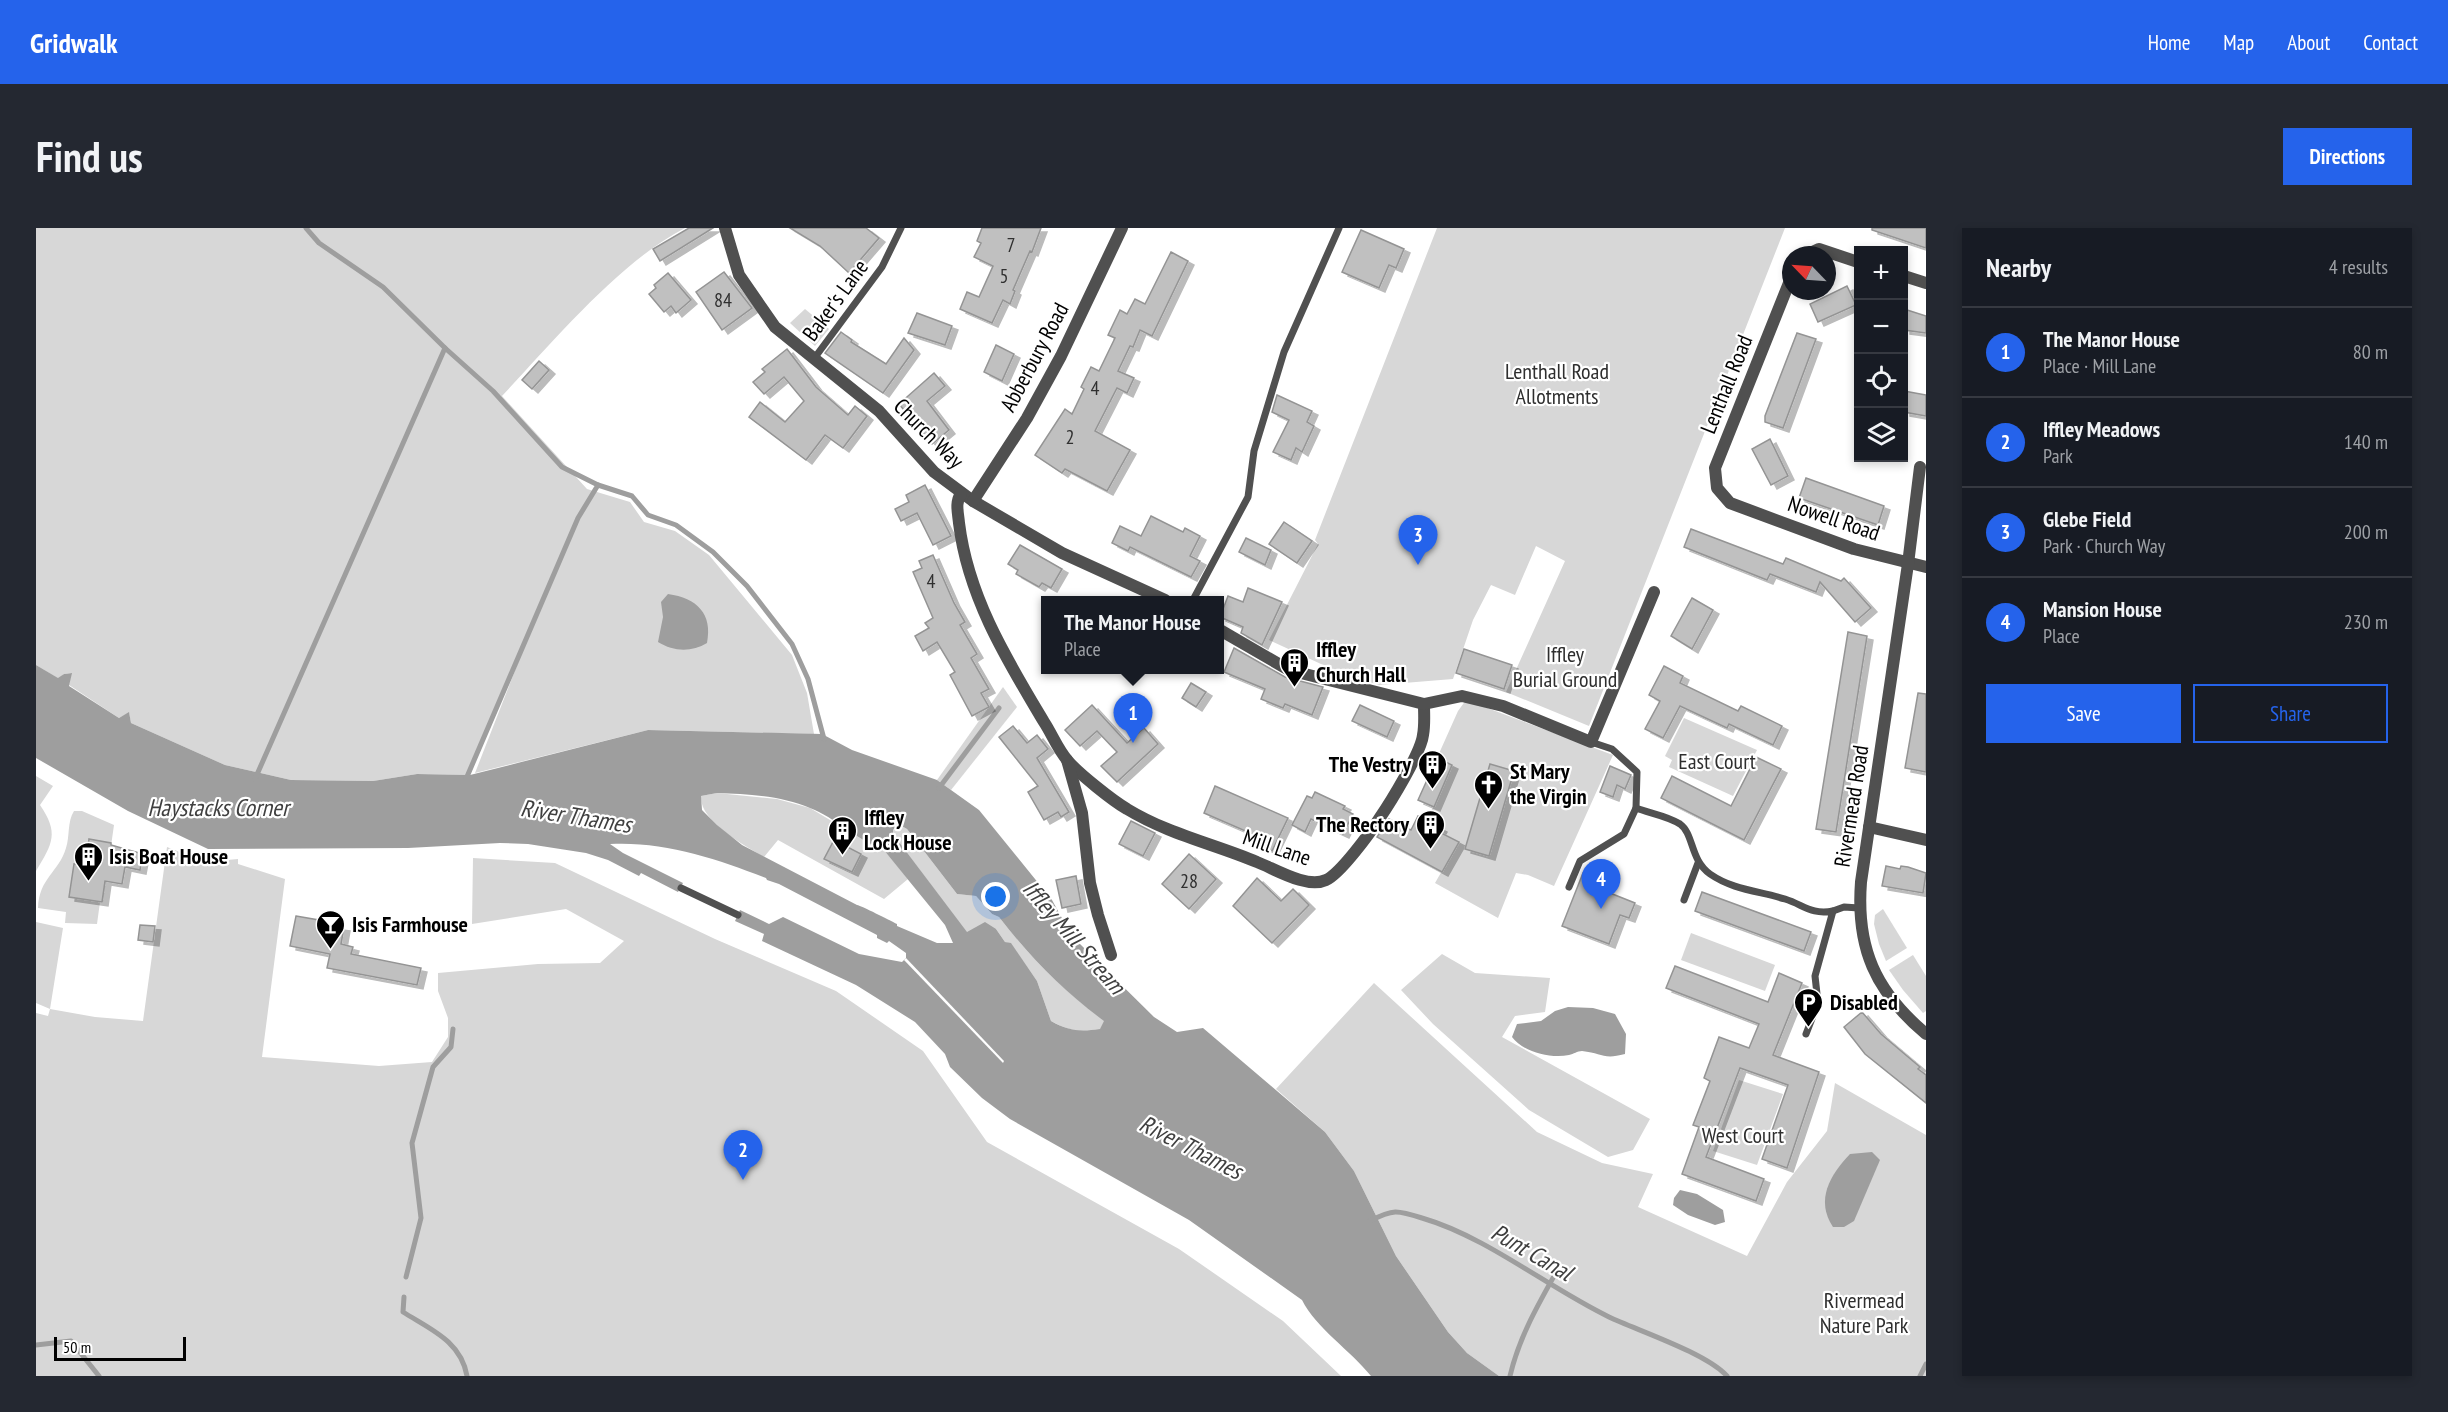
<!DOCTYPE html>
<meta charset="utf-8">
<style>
:root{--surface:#171b24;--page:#242831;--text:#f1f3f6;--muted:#9ea1a6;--line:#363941;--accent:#2563eb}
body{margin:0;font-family:"PT Sans Narrow",sans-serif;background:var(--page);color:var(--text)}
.controls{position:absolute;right:18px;top:18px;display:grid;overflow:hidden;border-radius:0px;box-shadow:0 3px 9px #0003}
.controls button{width:54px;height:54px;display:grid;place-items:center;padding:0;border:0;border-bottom:2px solid var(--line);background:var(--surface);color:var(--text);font:30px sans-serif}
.compass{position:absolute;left:1746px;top:18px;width:54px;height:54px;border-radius:50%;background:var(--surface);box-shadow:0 3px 9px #0003;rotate:295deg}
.scale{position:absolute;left:18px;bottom:15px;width:132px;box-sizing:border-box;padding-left:6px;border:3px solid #000;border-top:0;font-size:16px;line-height:21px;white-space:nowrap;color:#000;-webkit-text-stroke:4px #fff;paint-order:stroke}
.you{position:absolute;left:960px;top:669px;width:21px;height:21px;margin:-15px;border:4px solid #fff;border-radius:50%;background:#1a73e8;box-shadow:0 0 0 9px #1a73e833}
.badge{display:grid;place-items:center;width:39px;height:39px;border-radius:50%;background:var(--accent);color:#fff;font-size:20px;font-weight:700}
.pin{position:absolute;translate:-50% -50px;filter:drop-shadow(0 2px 3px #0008)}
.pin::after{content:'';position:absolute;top:32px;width:21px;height:18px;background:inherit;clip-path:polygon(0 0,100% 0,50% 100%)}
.popup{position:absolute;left:1005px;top:368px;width:183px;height:78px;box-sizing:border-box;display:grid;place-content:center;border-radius:0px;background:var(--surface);filter:drop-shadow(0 2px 4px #0005);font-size:20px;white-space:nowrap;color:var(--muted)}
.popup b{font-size:22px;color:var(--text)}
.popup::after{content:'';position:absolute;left:50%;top:100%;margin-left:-12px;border:12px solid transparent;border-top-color:var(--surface)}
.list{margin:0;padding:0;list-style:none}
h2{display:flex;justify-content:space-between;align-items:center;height:78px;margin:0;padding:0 24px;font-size:26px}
h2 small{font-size:20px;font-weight:400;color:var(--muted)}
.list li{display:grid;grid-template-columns:39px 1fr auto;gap:18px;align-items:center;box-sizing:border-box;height:90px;padding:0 24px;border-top:2px solid var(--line)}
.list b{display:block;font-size:22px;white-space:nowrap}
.list p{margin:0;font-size:20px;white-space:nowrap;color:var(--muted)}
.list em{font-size:20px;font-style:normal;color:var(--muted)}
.actions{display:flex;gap:12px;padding:18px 24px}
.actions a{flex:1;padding:14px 0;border:2px solid var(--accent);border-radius:0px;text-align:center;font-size:21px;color:var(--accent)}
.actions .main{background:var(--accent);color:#fff}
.icon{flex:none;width:33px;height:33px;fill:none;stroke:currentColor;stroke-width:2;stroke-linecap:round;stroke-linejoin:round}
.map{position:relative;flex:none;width:1890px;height:1148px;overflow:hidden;border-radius:0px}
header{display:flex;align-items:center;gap:36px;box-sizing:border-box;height:84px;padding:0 30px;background:var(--accent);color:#fff}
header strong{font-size:28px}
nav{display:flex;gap:33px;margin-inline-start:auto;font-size:21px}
.intro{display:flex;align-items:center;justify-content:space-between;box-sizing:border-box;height:144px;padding:0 36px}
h1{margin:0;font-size:42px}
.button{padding:15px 27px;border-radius:0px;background:var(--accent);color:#fff;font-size:21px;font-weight:700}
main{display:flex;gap:36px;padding:0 36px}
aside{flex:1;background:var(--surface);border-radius:0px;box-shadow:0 3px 9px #0003}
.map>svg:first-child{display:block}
.green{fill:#d7d7d7;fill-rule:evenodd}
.water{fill:#9e9e9e;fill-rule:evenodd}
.pier{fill:#fff}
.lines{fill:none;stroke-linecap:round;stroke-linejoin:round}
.stream{stroke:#9e9e9e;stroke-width:5}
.building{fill:#c0c0c0;stroke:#949494;stroke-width:1.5;filter:url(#shadow)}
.lane{stroke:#505050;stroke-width:7}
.street{stroke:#505050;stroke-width:12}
.labels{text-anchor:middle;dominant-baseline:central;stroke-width:4.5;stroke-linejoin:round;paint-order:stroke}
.number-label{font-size:20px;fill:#303030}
.street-label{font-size:22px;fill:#000;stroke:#fff}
.park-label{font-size:22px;fill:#2e2e2e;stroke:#fff}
.poi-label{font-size:22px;font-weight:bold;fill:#000;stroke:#fff;text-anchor:start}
.water-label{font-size:24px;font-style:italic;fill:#3f3f3f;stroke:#fff}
</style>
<header>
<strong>Gridwalk</strong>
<nav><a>Home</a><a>Map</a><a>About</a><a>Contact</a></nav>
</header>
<div class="intro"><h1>Find us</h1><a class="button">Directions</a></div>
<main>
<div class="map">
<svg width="1890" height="1148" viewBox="0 0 1890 1148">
<defs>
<filter id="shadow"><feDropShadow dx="6" dy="4" stdDeviation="0" flood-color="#0004"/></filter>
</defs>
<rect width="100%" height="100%" fill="#fff"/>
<g class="green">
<path d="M0 0H649C583 34 517 114 466 168L551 261 594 274 608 294 639 303 673 327 756 427 771 465 778 506 612 502 439 545 525 325 434 547 381 546 337 553 255 552 189 537 95 495 93 485 83 490 33 457 35 445 28 446 23 451 0 437Z"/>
<path d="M1401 0H1749L1553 498 1470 464 1529 333 1500 318 1479 367 1455 357 1437 392 1417 451 1343 457 1298 442 1233 412 1282 316 1279 312Z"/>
<path d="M769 81 793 101 779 118 754 95Z"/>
<path d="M967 459 981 479 915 562 901 552Z"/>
<path d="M1430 472 1577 527 1518 658 1492 647 1480 645 1462 690 1399 655 1414 629 1403 604 1405 599 1391 592 1416 538 1401 530 1422 483Z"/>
<path d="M1648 490 1721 522 1697 568 1633 539 1636 532 1629 528Z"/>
<path d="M0 548 17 558 4 577C23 605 17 615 0 643Z"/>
<path d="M681 565 741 571 774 580 834 616 847 621 872 651 848 671 742 612 728 629C709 618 663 593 665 568ZM798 612 825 626 816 644 789 631Z"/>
<path d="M38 583H46L78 597 67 674H64L61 696 29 695 30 684 2 680C3 650 23 644 30 620 34 608 31 594 38 583Z"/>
<path d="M862 596 871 601 921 666 940 668 956 686 963 689C995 730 1026 762 1069 793L1064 802C1044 804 1033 803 1015 793L1001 753 975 716 969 714 960 701 931 705 857 606V602Z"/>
<path d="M131 619 169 634 202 631V636L249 651 226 829 343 838 396 834 412 809V790L402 763V745L502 736 564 735 588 713 530 681 436 696 437 630 519 635 679 711 800 763 887 823 951 914 1143 1021 1247 1093 1305 1148H0V785L12 788 14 781 0 775V694L27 700 14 781 59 789 107 793Z"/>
<path d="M1847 681 1871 720 1850 733 1843 716 1838 696 1839 687Z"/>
<path d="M1655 705 1739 737 1729 763 1645 732Z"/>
<path d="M1406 726 1439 745 1514 750 1509 784 1479 788 1466 809 1614 891 1597 922 1572 929 1493 882 1397 796 1365 762Z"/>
<path d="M1877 727 1890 748V783L1887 785 1867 762 1853 742Z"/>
<path d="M1338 755 1501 904 1566 935 1617 946 1602 979 1711 1028 1751 954 1791 903 1799 855 1890 907V1148H1463L1431 1125 1412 1104 1360 1028 1318 943 1289 904 1240 861Z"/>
<path d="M1703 852 1747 866 1721 937 1677 923Z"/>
</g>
<g class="water">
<path d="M632 366C661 370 677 386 671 415 656 424 638 424 622 414L627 389 625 374Z"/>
<path d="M0 437 22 450 28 446 36 445 33 458 83 490 93 484 95 495 189 537 255 552 337 553 381 546 434 547 612 502 786 506 816 522 901 552 943 582 1016 672 1027 692 1044 716 1118 789 1141 804 1167 800 1289 904 1318 943 1360 1028 1412 1104 1431 1125 1463 1148H1335C1314 1122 1280 1100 1266 1072L1153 992 974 891 946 870 914 839 909 826 879 794 820 757 726 713 728 706 699 693 704 682 733 696 747 689 823 726 866 734 870 730V725L853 713 851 715 841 710V707L743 656 731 652 730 650C682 631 627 613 574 616L587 625 647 655 642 664 605 645 603 648 572 632 550 625 492 616 464 615 372 620 172 621 92 583 0 530ZM681 565C711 566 746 568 774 580 800 590 820 612 847 621L909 697 917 715H901L861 698V696C853 692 826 678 821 677L706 617 681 597 666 582 665 568ZM862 596 871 601 921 666 940 668 956 686 963 689C995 730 1026 762 1068 793L1064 801C1044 804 1033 803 1015 793L1001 753 975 715 969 714 960 701 949 694 931 704 857 606V602Z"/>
<path d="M1532 779 1557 780 1579 786 1590 806 1589 826C1567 832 1566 825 1546 823 1541 823 1538 826 1533 827 1515 831 1487 824 1476 809L1481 796 1505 793 1519 783Z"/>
<path d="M1836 924 1844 932 1818 993 1808 999H1797C1779 972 1794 947 1814 926Z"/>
<path d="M1644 962 1661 966 1687 982 1689 994 1679 997 1652 987 1637 977 1638 970Z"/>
</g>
<path class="pier" d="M870 730 968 833 967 835 868 732Z"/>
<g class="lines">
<g class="stream">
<path d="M409 120 457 163 526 239 562 257 542 290 430 551"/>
<path d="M562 257 596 268 612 287 640 297 677 324 711 358 756 416 772 451 788 511"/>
<path d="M219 551 409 120 347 59 283 15 270 0"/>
<path d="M903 560 963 480"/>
<path d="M1334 993C1357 981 1361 982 1386 990 1451 1009 1511 1059 1573 1089 1603 1103 1670 1125 1691 1148"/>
<path d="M370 1049 385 990 376 915 397 839 415 819 417 801"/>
<path d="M368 1069 367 1084C394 1101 425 1113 431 1148"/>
<path d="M0 1117 35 1113 63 1148"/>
<path d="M1474 1148C1483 1109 1503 1075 1522 1041"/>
<path d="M1884 1148 1890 1136"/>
</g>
</g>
<g class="building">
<path d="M653 0H677L624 33 617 21Z"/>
<path d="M754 0H830L843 10 813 45 784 18Z"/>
<path d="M946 0H1005L996 24 994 23 977 62 979 63 974 76 967 72 956 95 924 81 931 64 943 69 957 38 938 29 945 15 941 13Z"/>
<path d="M1836 0H1890V20L1836 2Z"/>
<path d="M1325 2 1368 21 1360 40 1353 37 1343 60 1306 44Z"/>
<path d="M1135 24 1152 33 1116 108 1104 102 1097 119 1094 118 1082 143 1098 150 1091 165 1081 160 1059 203 1094 222 1071 263 1029 241 1026 245 999 227 1029 181 1036 186 1048 161 1045 159 1055 139 1063 143 1079 110 1072 107 1084 82 1091 86 1099 71 1109 76Z"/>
<path d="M688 44 716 80 686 102 660 64Z"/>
<path d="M632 45 655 72 640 85 635 78 628 84 613 66 620 60 618 57Z"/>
<path d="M1811 58 1820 77 1782 94 1774 76Z"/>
<path d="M1868 81 1890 88V105L1868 102Z"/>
<path d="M881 85 916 98 909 117 872 105Z"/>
<path d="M805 104 816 112 815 114 850 136 868 110 878 122 847 165 789 125Z"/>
<path d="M1761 105 1780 111 1747 200 1729 194V188Z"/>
<path d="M960 117 978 126 966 153 948 144Z"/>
<path d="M751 121 780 159 812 187 819 178 831 188 807 220 789 207 770 232 713 189 724 174 749 194 768 173 748 149 728 166 717 154 729 144 726 141Z"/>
<path d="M503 133 513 142 496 161 486 152Z"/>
<path d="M898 145 909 158 891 173 913 202 896 216 863 176Z"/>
<path d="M1868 163 1890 167V188L1868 184Z"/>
<path d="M1241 167 1276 183 1271 194 1278 198 1266 224 1260 220 1255 232 1237 224 1253 192 1236 184Z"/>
<path d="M1734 211 1752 248 1735 257 1716 221Z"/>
<path d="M1770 250 1848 278 1842 297 1763 270Z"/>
<path d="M889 257 915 308 897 317 881 285 865 293 859 281 873 274 870 267Z"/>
<path d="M1115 288 1147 304 1149 300 1164 308 1154 328 1164 333 1155 349 1094 319 1092 323 1076 315 1084 298 1105 308Z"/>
<path d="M1248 294 1276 313 1261 335 1233 316Z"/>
<path d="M1655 301 1747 336 1750 330 1805 353 1808 350 1835 380 1819 394 1784 354 1780 364 1734 346 1731 352 1648 319Z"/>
<path d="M1210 310 1235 322 1229 337 1203 324Z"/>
<path d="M984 317 1026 341 1015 360 1006 355 1003 359 980 346 982 342 972 336Z"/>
<path d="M897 327 918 375 929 394 924 397 941 426 935 430 953 461 945 465 953 479 936 488 914 447 919 444 901 414 887 423 879 408 893 400 889 395 897 390 877 344 886 340 883 333Z"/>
<path d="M1212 360 1246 374 1226 417 1205 405 1207 399 1184 389 1192 368 1207 374Z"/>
<path d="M1656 370 1677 382 1656 421 1635 408Z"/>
<path d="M1812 404 1831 408 1800 604 1780 601Z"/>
<path d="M1198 420 1249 449 1287 459 1276 487 1249 476 1247 480 1225 471 1229 461 1188 444Z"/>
<path d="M1428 421 1476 437 1468 461 1420 445Z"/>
<path d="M1628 438 1647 448 1644 455 1702 483 1705 478 1746 498 1737 517 1693 496 1691 500 1644 478 1627 510 1609 501 1624 473 1613 467Z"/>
<path d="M1155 455 1170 464 1160 479 1146 470Z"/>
<path d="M1882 465 1890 466V544L1869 540Z"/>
<path d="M1056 477 1091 515 1108 500 1122 516 1081 554 1065 538 1081 524 1061 503 1044 518 1029 502Z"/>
<path d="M1324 477 1358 493 1351 509 1316 493Z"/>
<path d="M977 498 991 515 1001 507 1012 521 1001 530 1033 584 1025 589 1022 584 1008 592 992 564 1002 558 963 509Z"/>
<path d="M1720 529 1745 541 1708 612 1625 570 1636 548 1695 578Z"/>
<path d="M1401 530 1416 537 1398 579 1382 572Z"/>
<path d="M1454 536 1478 543 1453 628 1429 621Z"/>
<path d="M1574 538 1595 547 1589 561 1581 557 1577 569 1564 564Z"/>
<path d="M1179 558 1252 590 1236 623 1216 613 1219 607 1168 585Z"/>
<path d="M1279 564 1309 578 1307 581 1317 586 1307 606 1275 591 1269 604 1256 597 1271 568 1276 570Z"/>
<path d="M1382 588 1405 600 1403 604 1423 614 1406 644 1341 609 1353 591 1375 602Z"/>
<path d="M1095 593 1119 605 1107 628 1083 616Z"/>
<path d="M53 611 75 615V617L107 626 104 642 89 639 86 656 69 653 66 674 33 669 38 636 49 638Z"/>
<path d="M798 612 825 626 816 644 788 631Z"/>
<path d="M1153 626 1180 651 1153 681 1126 656Z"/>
<path d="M1850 638 1864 641 1865 638 1872 639 1890 645 1887 665 1846 658Z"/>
<path d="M1547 645 1572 655 1569 663 1599 675 1593 690 1584 687 1573 716 1526 698Z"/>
<path d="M1040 648 1045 676 1026 680 1020 652Z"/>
<path d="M1221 650 1245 673 1257 661 1273 677 1236 715 1197 678Z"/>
<path d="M1666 664 1775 704 1768 723 1659 683Z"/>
<path d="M260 688 300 695V698L308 699 305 716 317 719 315 726 385 740 381 757 291 740 294 726 254 718Z"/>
<path d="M104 697 119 698 117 714 102 712Z"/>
<path d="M1639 738 1732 774 1743 745 1766 755 1737 827 1783 844 1751 940 1726 931 1752 857 1704 840 1670 929 1728 951 1720 973 1646 946 1663 899 1657 897 1674 853 1668 850 1683 809 1713 820 1723 796 1630 760Z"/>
<path d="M1826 784 1845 806 1884 839 1882 841 1890 847V875L1829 826 1808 799Z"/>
</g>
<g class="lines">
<g class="lane">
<path d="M777 132 846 39 865 0"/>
<path d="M1157 372 1212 269 1218 223 1248 124 1303 0"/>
<path d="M1600 580C1613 585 1632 588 1644 596 1658 606 1654 632 1674 646 1697 662 1723 663 1749 671 1768 677 1775 687 1797 683L1779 748 1782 775 1770 806"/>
<path d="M1533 659 1544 633 1588 606 1600 580 1601 544 1576 521 1555 514"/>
<path d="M645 660 702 687"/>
<path d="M1648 672 1662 635"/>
<path d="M1797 683 1808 679 1823 680"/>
</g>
<g class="street">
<path d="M689 0 703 47 739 99 843 183 898 244 937 273 1026 325 1129 372"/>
<path d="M1770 27 1783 21 1822 34"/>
<path d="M1868 48 1890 55"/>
<path d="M1755 50 1679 240 1681 260 1694 275 1818 321 1890 339"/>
<path d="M1884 239 1872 336 1825 654C1820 720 1839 763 1890 806"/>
<path d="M925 265C919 275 922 284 923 295 932 369 971 432 1008 494 1016 506 1022 522 1032 533 1042 545 1077 573 1091 581 1132 606 1178 616 1221 634 1239 641 1271 661 1290 652 1304 646 1334 605 1343 591 1354 575 1385 525 1387 507 1389 497 1388 486 1388 476"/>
<path d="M937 273 991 190 1025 128 1086 0"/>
<path d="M1184 402 1253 442 1388 476 1426 468 1467 478 1555 514 1618 364"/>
<path d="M1031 532 1046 585 1054 655 1062 687 1075 727"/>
<path d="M1833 599 1890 612"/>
</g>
</g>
<defs>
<symbol id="building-pin" viewBox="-11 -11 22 30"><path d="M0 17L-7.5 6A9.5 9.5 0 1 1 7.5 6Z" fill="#000" stroke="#fff"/><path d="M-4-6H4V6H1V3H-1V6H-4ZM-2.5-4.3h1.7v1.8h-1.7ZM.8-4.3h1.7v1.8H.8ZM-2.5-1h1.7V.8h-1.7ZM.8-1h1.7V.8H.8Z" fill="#fff"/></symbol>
<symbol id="church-pin" viewBox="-11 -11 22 30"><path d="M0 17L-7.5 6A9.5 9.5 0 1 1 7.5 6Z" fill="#000" stroke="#fff"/><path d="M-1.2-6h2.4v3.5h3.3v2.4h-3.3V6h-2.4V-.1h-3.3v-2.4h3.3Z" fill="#fff"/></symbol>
<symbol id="bar-pin" viewBox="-11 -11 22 30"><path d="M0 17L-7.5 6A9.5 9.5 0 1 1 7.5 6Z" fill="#000" stroke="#fff"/><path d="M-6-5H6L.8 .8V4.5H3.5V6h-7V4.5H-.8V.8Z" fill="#fff"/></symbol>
<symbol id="parking-pin" viewBox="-11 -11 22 30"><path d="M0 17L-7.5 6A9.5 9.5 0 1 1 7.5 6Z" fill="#000" stroke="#fff"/><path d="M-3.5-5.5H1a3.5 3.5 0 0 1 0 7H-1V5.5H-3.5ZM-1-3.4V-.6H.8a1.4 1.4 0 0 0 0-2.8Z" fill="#fff"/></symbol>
</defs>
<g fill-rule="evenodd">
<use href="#building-pin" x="1242" y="418" width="33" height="45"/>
<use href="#building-pin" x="1380" y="520" width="33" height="45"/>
<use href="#church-pin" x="1436" y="540" width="33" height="45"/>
<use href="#building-pin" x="1378" y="580" width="33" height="45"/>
<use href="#building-pin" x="790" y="586" width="33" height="45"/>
<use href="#building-pin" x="36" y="612" width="33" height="45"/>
<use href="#bar-pin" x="278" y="680" width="33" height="45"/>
<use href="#parking-pin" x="1756" y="758" width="33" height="45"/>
</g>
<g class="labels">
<g class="number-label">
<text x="975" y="17">7</text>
<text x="968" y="48">5</text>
<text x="687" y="72">84</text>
<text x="1059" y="160">4</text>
<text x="1034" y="209">2</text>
<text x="895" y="353">4</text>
<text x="1153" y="653">28</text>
</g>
<g class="street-label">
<text transform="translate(799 72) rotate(-54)">Baker's Lane</text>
<text transform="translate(998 129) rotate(-62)">Abberbury Road</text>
<text transform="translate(1690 156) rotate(-68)">Lenthall Road</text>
<text transform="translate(893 205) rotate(45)">Church Way</text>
<text transform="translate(1798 290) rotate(19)">Nowell Road</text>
<text transform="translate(1815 578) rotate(-81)">Rivermead Road</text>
<text transform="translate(1241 619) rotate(19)">Mill Lane</text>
</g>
<g class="park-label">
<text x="1521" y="143">Lenthall Road<tspan x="1521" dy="25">Allotments</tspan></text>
<text x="1529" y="426">Iffley<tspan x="1529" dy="25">Burial Ground</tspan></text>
<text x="1681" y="533">East Court</text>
<text x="1707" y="907">West Court</text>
<text x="1828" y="1072">Rivermead<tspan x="1828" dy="25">Nature Park</tspan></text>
</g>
<g class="poi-label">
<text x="1280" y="421">Iffley<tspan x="1280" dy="25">Church Hall</tspan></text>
<text x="1375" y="536" text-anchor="end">The Vestry</text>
<text x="1474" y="543">St Mary<tspan x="1474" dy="25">the Virgin</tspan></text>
<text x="828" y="589">Iffley<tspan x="828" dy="25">Lock House</tspan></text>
<text x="1373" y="596" text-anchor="end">The Rectory</text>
<text x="73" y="628">Isis Boat House</text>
<text x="316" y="696">Isis Farmhouse</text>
<text x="1794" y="774">Disabled</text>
</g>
<g class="water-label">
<text x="182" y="579">Haystacks Corner</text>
<text transform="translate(540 588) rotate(9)">River Thames</text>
<text transform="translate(1038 709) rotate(49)">Iffley Mill Stream</text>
<text transform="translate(1155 919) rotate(27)">River Thames</text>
<text transform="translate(1496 1024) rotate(30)">Punt Canal</text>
</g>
</g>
</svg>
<div class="controls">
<button>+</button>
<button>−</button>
<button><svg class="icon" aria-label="locate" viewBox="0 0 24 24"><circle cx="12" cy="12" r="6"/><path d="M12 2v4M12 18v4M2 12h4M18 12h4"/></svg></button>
<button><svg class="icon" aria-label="layers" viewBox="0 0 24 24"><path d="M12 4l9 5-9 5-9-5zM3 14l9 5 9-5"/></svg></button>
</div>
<svg class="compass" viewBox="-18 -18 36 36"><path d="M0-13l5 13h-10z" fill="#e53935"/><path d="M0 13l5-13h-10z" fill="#9ea1a6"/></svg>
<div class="scale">50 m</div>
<div class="you"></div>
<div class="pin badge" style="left:1097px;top:515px">1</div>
<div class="popup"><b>The Manor House</b>Place</div>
<div class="pin badge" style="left:707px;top:952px">2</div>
<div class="pin badge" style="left:1382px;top:337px">3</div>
<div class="pin badge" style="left:1565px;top:681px">4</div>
</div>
<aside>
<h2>Nearby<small>4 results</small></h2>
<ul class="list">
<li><span class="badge">1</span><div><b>The Manor House</b><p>Place · Mill Lane</p></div><em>80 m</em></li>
<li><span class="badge">2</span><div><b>Iffley Meadows</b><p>Park</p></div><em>140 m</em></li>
<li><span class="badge">3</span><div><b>Glebe Field</b><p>Park · Church Way</p></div><em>200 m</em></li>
<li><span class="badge">4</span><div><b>Mansion House</b><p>Place</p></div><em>230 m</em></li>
</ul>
<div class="actions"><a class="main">Save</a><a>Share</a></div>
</aside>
</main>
